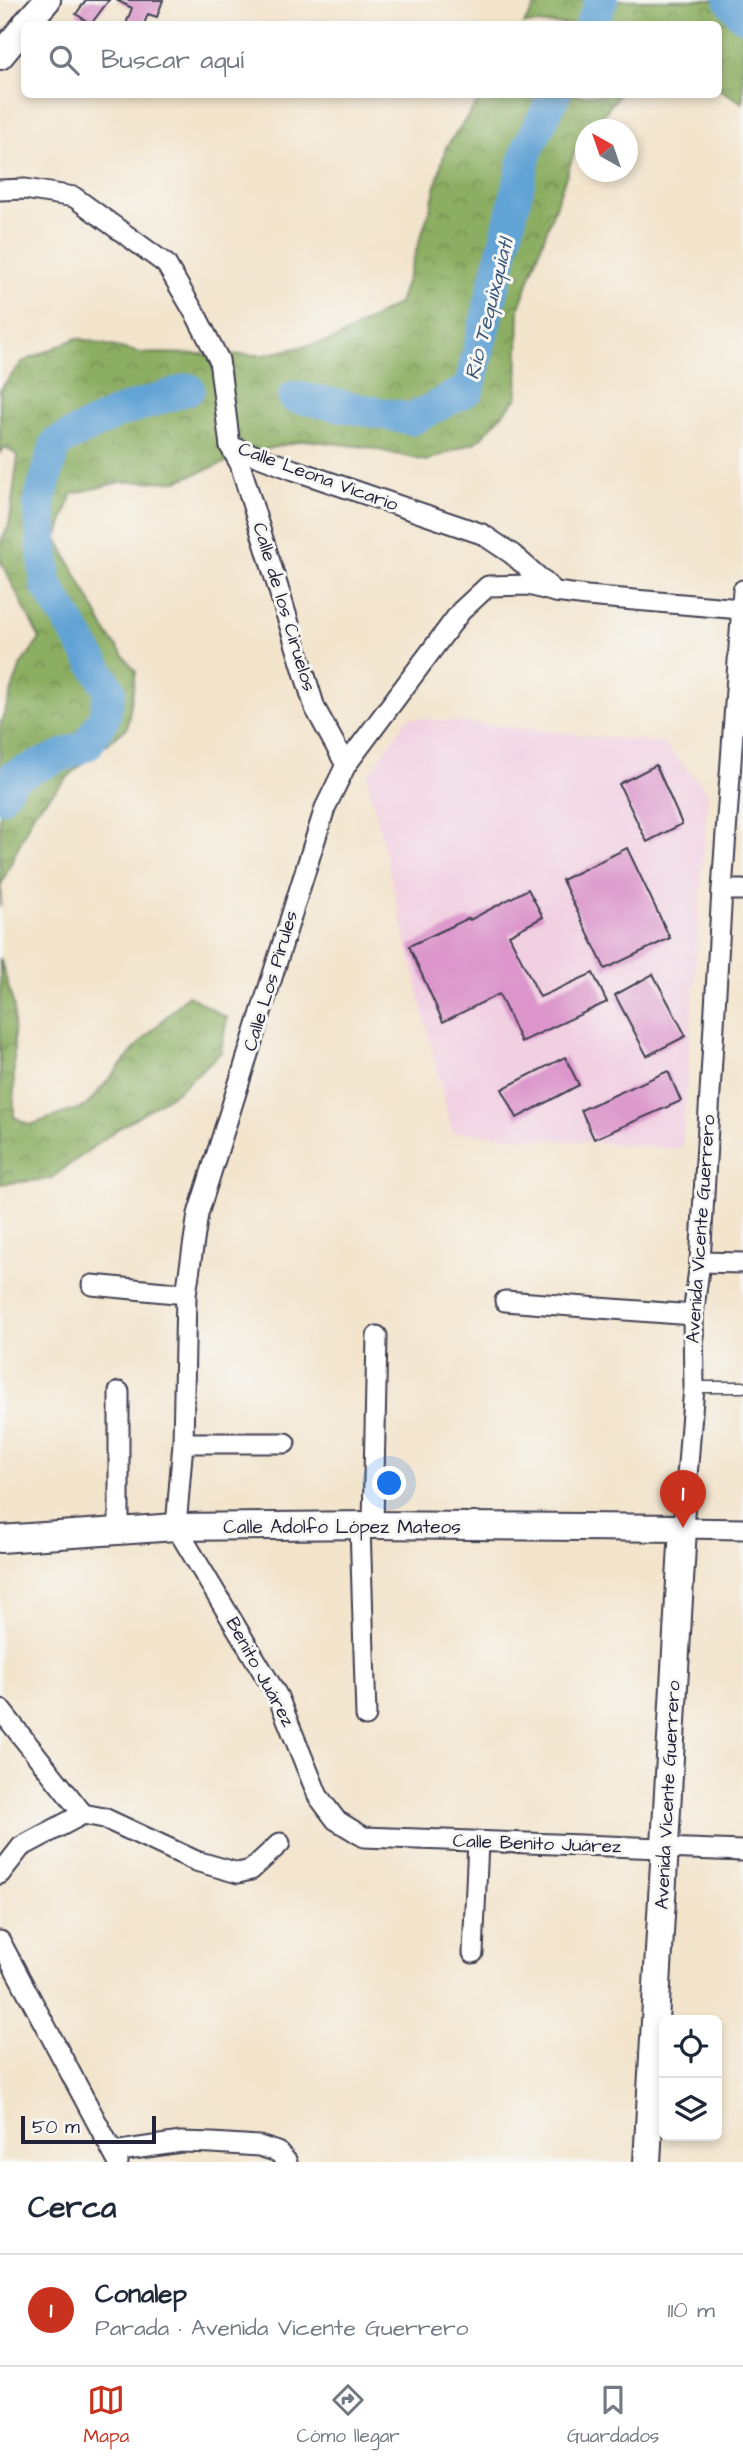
<!DOCTYPE html>
<html lang="es">
<meta charset="utf-8">
<style>
:root{--surface:#fff;--page:#f2f2f3;--text:#1f2937;--muted:#747a83;--line:#e0e1e3;--accent:#c8321e}
body{margin:0;font-family:"Architects Daughter",sans-serif;background:var(--page);color:var(--text)}
.controls{position:absolute;right:21px;bottom:21px;display:grid;overflow:hidden;border-radius:10px;box-shadow:0 4px 10px #0003}
.controls button{width:63px;height:63px;display:grid;place-items:center;padding:0;border:0;border-bottom:2px solid var(--line);background:var(--surface);color:var(--text);font:35px sans-serif}
.compass{position:absolute;left:575px;top:119px;width:63px;height:63px;border-radius:50%;background:var(--surface);box-shadow:0 4px 10px #0003;rotate:320deg}
.scale{position:absolute;left:21px;bottom:18px;width:135px;box-sizing:border-box;padding-left:7px;border:4px solid #22223b;border-top:0;font-size:19px;line-height:24px;white-space:nowrap;color:#22223b;-webkit-text-stroke:5px #f6f6f2;paint-order:stroke}
.you{position:absolute;left:390px;top:1484px;width:24px;height:24px;margin:-18px;border:5px solid #fff;border-radius:50%;background:#1a73e8;box-shadow:0 0 0 10px #1a73e833}
.badge{display:grid;place-items:center;width:46px;height:46px;border-radius:50%;background:var(--accent);color:#fff;font-size:23px;font-weight:700}
.pin{position:absolute;translate:-50% -58px;filter:drop-shadow(0 2px 4px #0008)}
.pin::after{content:'';position:absolute;top:37px;width:24px;height:21px;background:inherit;clip-path:polygon(0 0,100% 0,50% 100%)}
.list{margin:0;padding:0;list-style:none}
h2{display:flex;justify-content:space-between;align-items:center;height:91px;margin:0;padding:0 28px;font-size:30px}
h2 small{font-size:23px;font-weight:400;color:var(--muted)}
.list li{display:grid;grid-template-columns:46px 1fr auto;gap:21px;align-items:center;box-sizing:border-box;height:112px;padding:0 28px;border-top:2px solid var(--line)}
.list b{display:block;font-size:26px;white-space:nowrap}
.list p{margin:0;font-size:23px;white-space:nowrap;color:var(--muted)}
.list em{font-size:23px;font-style:normal;color:var(--muted)}
.icon{flex:none;width:38px;height:38px;fill:none;stroke:currentColor;stroke-width:2;stroke-linecap:round;stroke-linejoin:round}
.map{position:relative;flex:none;width:743px;height:2162px;overflow:hidden}
.search{position:absolute;background:var(--surface);box-shadow:0 4px 10px #0003;left:21px;right:21px;top:21px;height:77px;display:flex;align-items:center;gap:18px;box-sizing:border-box;padding:0 24px;border-radius:10px;color:var(--muted);font-size:26px}
.sheet{height:203px;background:var(--surface)}
nav{display:flex;justify-content:space-around;align-items:center;box-sizing:border-box;height:98px;border-top:2px solid var(--line);background:var(--surface);font-size:19px;color:var(--muted)}
nav a{display:grid;justify-items:center;gap:4px}
nav .on{color:var(--accent)}
.map>svg:first-child{display:block}
.built{fill:#f1d0e2}
.forest{fill:url(#forest-crowns);stroke:#57684e;stroke-width:2}
.lines{fill:none;stroke-linecap:round;stroke-linejoin:round}
.river{stroke:#62a3d5;stroke-width:32}
.building{fill:#dc96cb}
.lane-casing{stroke:#413f51;stroke-width:13}
.street-casing{stroke:#413f51;stroke-width:23}
.secondary-casing{stroke:#413f51;stroke-width:30}
.lane{stroke:#fff;stroke-width:10}
.street{stroke:#fff;stroke-width:19}
.secondary{stroke:#fff;stroke-width:26}
.labels{text-anchor:middle;dominant-baseline:central;stroke-width:6;stroke-linejoin:round;paint-order:stroke}
.street-label{font-size:19px;fill:#22223b;stroke:#f6f6f2}
.water-label{font-size:21px;font-style:italic;fill:#3c5679;stroke:#f6f6f2}
</style>
<div class="map">
<svg width="743" height="2162" viewBox="0 0 743 2162">
<defs>
<pattern id="forest-crowns" width="20" height="18" patternUnits="userSpaceOnUse" patternTransform="scale(1.75)"><rect width="20" height="18" fill="#8cae62"/><path d="M2 6a3 3 0 1 1 6 0M12 15a3 3 0 1 1 6 0" fill="none" stroke="#728d52"/></pattern>
</defs>
<rect width="100%" height="100%" fill="#f6f6f2"/>
<filter id="ink" filterUnits="userSpaceOnUse"><feTurbulence type="fractalNoise" baseFrequency=".0143" numOctaves="2"/><feDisplacementMap in="SourceGraphic" scale="14" xChannelSelector="R" yChannelSelector="G"/><feConvolveMatrix kernelMatrix="1 2 1 2 8 2 1 2 1" color-interpolation-filters="sRGB"/></filter>
<filter id="wash" filterUnits="userSpaceOnUse"><feTurbulence type="fractalNoise" baseFrequency=".00686" numOctaves="4" result="noise"/><feDisplacementMap in="SourceGraphic" scale="28" xChannelSelector="R" yChannelSelector="G"/><feGaussianBlur stdDeviation="1.57" result="paint"/><feColorMatrix in="noise" values="0 0 0 0 0 0 0 0 0 0 0 0 0 0 0 0 0 1.4 0 .05"/><feComposite in="paint" operator="in"/></filter>
<g filter="url(#wash)">
<rect width="100%" height="100%" fill="#f3e4cc"/>
<path class="built" d="M408 717 663 743 708 792 682 1149 452 1132 367 777Z"/>
<g class="forest">
<path d="M539 0H743V103L719 89 718 24H524Z"/>
<path d="M483 95H619L591 129 586 130 585 137 575 151 519 308 517 398 478 441 426 461 366 447 305 440 250 453 177 481 120 482 72 494 57 538 108 635 136 672 127 728 75 770 34 812 1 885 0 907V726L21 664 40 639 0 560V543L9 526 18 456 5 447 0 453V390L22 362 77 338 141 353 264 355 334 340 399 303 430 209 446 147Z"/>
<path d="M0 958 14 1006V1117L30 1125 86 1106 139 1044 188 995 227 1018 221 1052 178 1091 116 1130 50 1179 0 1184Z"/>
</g>
<g class="lines">
<g class="river">
<path d="M730 0 743 16"/>
<path d="M591 24 602 0"/>
<path d="M294 397 412 419 469 389 527 150 555 94"/>
<path d="M0 797 14 776 87 745 105 716 110 690 46 584 39 502 56 443 119 412 189 389"/>
</g>
</g>
<g id="blocks">
<g class="building">
<path d="M86 0H109L91 24 76 14Z"/>
<path d="M116 0H163L157 17 148 14 144 24H126L132 8Z"/>
<path d="M656 765 682 824 647 842 619 784Z"/>
<path d="M627 848 670 938 605 969 562 880Z"/>
<path d="M528 889 543 917 509 935 540 997 593 973 607 1002 521 1042 499 994 443 1022 409 946 469 918 470 920Z"/>
<path d="M653 974 686 1036 647 1056 615 995Z"/>
<path d="M565 1057 579 1085 517 1118 502 1089Z"/>
<path d="M668 1071 681 1101 594 1139 581 1110Z"/>
</g>
</g>
</g>
<g filter="url(#ink)">
<use href="#blocks" fill-opacity="0" stroke="#413f51" stroke-width="2"/>
<g class="lines">
<defs>
<path id="lane" d="M694 1387H743"/>
<g id="street">
<path d="M0 190 25 189 74 197 166 264 197 317 219 360 230 446 294 470 482 534 512 554 552 589"/>
<path d="M230 446 240 464 315 708 346 765"/>
<path d="M743 590 722 890 700 1262 693 1315 694 1387 683 1528 743 1529"/>
<path d="M741 609 587 596 555 592 529 585 488 586 461 611 346 765 325 808 198 1214 186 1294 183 1443 176 1527 278 1697 318 1796 336 1820 364 1837 743 1851"/>
<path d="M722 890H743"/>
<path d="M700 1262 743 1263"/>
<path d="M92 1285 186 1294"/>
<path d="M505 1301 693 1315"/>
<path d="M183 1443H285"/>
<path d="M373 1525 377 1336"/>
<path d="M360 1526 366 1716"/>
<path d="M119 1531V1392"/>
<path d="M0 1709 83 1814"/>
<path d="M0 1874 21 1847 83 1814 104 1818 196 1861 238 1873 251 1870 280 1843"/>
<path d="M0 1941 118 2162"/>
<path d="M473 1953 478 1842"/>
<path d="M113 2152 181 2142 212 2143 259 2146 278 2152 287 2162"/>
</g>
<g id="secondary">
<path d="M26 24 47 0"/>
<path d="M0 56 24 27"/>
<path d="M0 1539 176 1527 373 1525 683 1528 647 2162"/>
</g>
</defs>
<use href="#lane" class="lane-casing"/>
<use href="#street" class="street-casing"/>
<use href="#secondary" class="secondary-casing"/>
<use href="#lane" class="lane"/>
<use href="#street" class="street"/>
<use href="#secondary" class="secondary"/>
</g>
</g>
<g class="labels">
<g class="street-label">
<text transform="translate(318 477) rotate(20)">Calle Leona Vicario</text>
<text transform="translate(284 607) rotate(73)">Calle de los Ciruelos</text>
<text transform="translate(271 981) rotate(-73)">Calle Los Pirules</text>
<text transform="translate(701 1229) rotate(-86)">Avenida Vicente Guerrero</text>
<text x="342" y="1527">Calle Adolfo López Mateos</text>
<text transform="translate(260 1672) rotate(61)">Benito Juárez</text>
<text transform="translate(668 1795) rotate(-87)">Avenida Vicente Guerrero</text>
<text transform="translate(537 1844) rotate(2)">Calle Benito Juárez</text>
</g>
<g class="water-label">
<text transform="translate(489 309) rotate(-76)">Río Tequixquiatl</text>
</g>
</g>
</svg>
<div class="controls">
<button><svg class="icon" aria-label="locate" viewBox="0 0 24 24"><circle cx="12" cy="12" r="6"/><path d="M12 2v4M12 18v4M2 12h4M18 12h4"/></svg></button>
<button><svg class="icon" aria-label="layers" viewBox="0 0 24 24"><path d="M12 4l9 5-9 5-9-5zM3 14l9 5 9-5"/></svg></button>
</div>
<svg class="compass" viewBox="-18 -18 36 36"><path d="M0-13l5 13h-10z" fill="#e53935"/><path d="M0 13l5-13h-10z" fill="#747a83"/></svg>
<div class="scale">50 m</div>
<div class="you"></div>
<div class="pin badge" style="left:683px;top:1528px">1</div>
<div class="search"><svg class="icon" aria-label="search" viewBox="0 0 24 24"><circle cx="10" cy="10" r="6"/><path d="M15 15l6 6"/></svg>Buscar aquí</div>
</div>
<section class="sheet">
<h2>Cerca<small></small></h2>
<ul class="list">
<li><span class="badge">1</span><div><b>Conalep</b><p>Parada · Avenida Vicente Guerrero</p></div><em>110 m</em></li>
</ul>
</section>
<nav>
<a class="on"><svg class="icon" aria-label="map" viewBox="0 0 24 24"><path d="M3 6l6-2 6 2 6-2v14l-6 2-6-2-6 2zM9 4v14M15 6v14"/></svg>Mapa</a>
<a><svg class="icon" aria-label="directions" viewBox="0 0 24 24"><path d="M12 3l9 9-9 9-9-9zM9 14v-3h6M13 9l2 2-2 2"/></svg>Cómo llegar</a>
<a><svg class="icon" aria-label="saved" viewBox="0 0 24 24"><path d="M7 4h10v16l-5-4-5 4z"/></svg>Guardados</a>
</nav>
